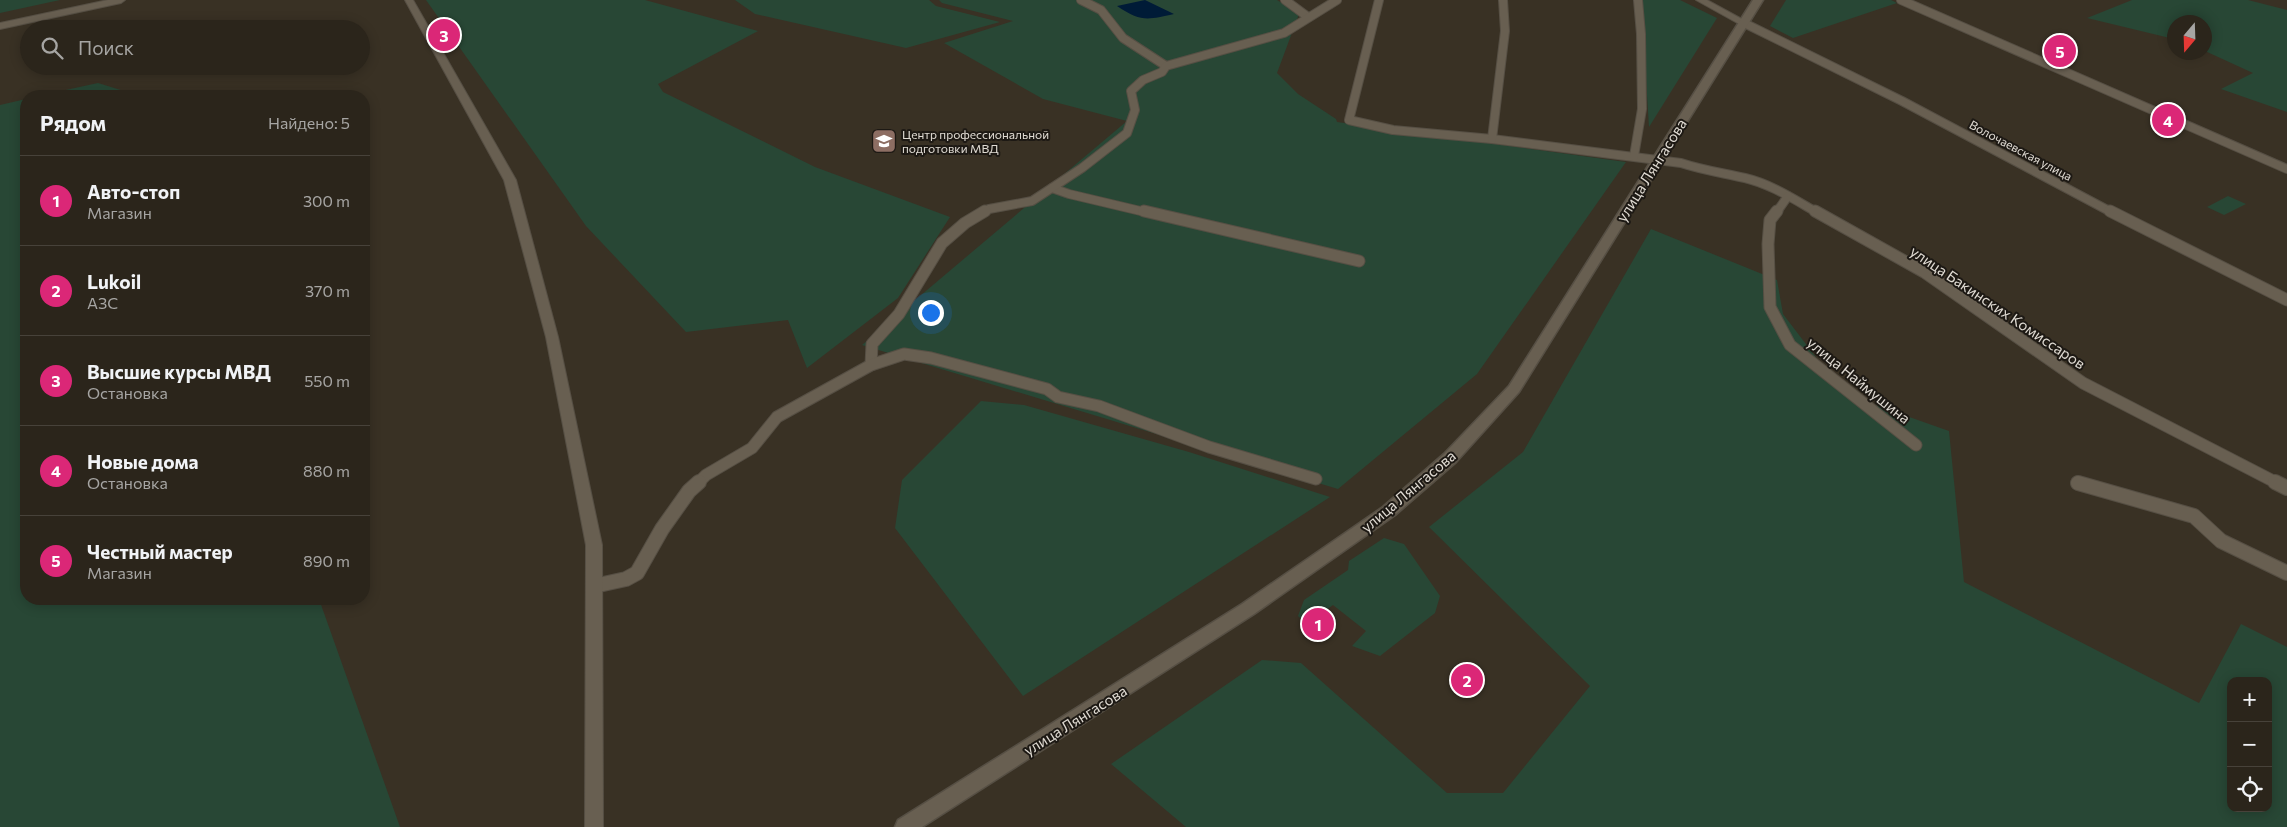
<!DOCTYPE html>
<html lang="ru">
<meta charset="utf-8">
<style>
:root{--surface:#2b251b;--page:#332d24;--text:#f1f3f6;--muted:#a6a5a3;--line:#47423a;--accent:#db2777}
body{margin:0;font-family:Commissioner,sans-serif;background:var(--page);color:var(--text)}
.controls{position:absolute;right:15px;bottom:15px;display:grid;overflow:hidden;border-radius:10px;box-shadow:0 2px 12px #0003}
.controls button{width:45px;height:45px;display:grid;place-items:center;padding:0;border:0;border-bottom:1px solid var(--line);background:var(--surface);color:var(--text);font:25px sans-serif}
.compass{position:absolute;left:2167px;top:15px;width:45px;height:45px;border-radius:50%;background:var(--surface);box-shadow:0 2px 12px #0003;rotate:199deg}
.you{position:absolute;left:930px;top:312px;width:18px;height:18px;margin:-12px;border:4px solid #fff;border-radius:50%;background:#1a73e8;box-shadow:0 0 0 8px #1a73e833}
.badge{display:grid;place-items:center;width:32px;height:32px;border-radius:50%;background:var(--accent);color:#fff;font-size:16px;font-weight:700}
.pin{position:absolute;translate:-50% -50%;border:2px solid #fff;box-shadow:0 1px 5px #0006}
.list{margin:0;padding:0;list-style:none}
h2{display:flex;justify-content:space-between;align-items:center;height:65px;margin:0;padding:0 20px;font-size:21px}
h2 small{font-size:16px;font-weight:400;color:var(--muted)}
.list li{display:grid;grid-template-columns:32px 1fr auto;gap:15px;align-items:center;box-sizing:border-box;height:90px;padding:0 20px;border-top:1px solid var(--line)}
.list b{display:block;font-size:19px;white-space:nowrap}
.list p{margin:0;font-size:16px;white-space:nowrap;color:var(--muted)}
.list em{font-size:16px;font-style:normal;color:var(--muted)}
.icon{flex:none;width:28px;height:28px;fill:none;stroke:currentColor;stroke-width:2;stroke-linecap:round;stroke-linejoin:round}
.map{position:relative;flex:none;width:2287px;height:827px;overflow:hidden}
.search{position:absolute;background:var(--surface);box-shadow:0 2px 12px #0003;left:20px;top:20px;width:350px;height:55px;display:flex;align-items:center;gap:12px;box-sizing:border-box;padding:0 18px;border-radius:28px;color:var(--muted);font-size:19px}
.panel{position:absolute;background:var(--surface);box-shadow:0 2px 12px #0003;left:20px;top:90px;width:350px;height:515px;border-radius:20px}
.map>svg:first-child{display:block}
.green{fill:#284735;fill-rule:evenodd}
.water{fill:#001b37}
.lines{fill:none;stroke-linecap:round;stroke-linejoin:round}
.minor-far2-casing{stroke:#564f44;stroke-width:10}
.minor-far1-casing{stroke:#564f44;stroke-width:13}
.minor-casing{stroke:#564f44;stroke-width:16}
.tertiary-casing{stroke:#564f44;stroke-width:2}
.secondary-casing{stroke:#564f44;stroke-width:3}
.minor-far2{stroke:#685f51;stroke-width:8}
.minor-far1{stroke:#685f51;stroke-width:11}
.minor{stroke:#685f51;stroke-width:14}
.tertiary{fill:#685f51;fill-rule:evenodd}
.secondary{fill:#685f51;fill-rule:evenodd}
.labels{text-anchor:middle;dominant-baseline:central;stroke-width:4;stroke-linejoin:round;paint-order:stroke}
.far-poi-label{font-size:12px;fill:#e0dbd3;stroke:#1d1914;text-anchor:start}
.far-street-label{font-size:12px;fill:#e0dbd3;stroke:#1d1914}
.street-label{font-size:15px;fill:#e0dbd3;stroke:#1d1914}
</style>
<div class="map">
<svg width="2287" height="827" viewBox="0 0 2287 827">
<rect width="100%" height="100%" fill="#393124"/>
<g class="green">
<path d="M0 0H60L0 13Z"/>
<path d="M426 0H645L758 31 658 84 663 92 815 167 950 217 898 298 807 368 788 320 686 332 586 226Z"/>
<path d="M735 0H929L936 6 1000 22 906 48 755 14Z"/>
<path d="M939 0H1277L1299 14 1277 73 1298 94 1336 119 1337 122 1626 162 1477 374 1338 489 862 345 1127 121 1043 99 944 43 1013 21 942 3Z"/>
<path d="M1641 0H1680L1717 18 1649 127Z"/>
<path d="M1786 0H1891L1897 3 1793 38 1770 26Z"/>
<path d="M2132 0H2248L2287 10V112L2221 89 2253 73 2205 51 2204 22H2174V39L2087 18Z"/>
<path d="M98 83 140 96H38Z"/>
<path d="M26 99V599H319L400 827H0V105Z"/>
<path d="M2228 196 2246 204 2224 215 2207 207Z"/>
<path d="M1651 229 1777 280 1783 314 1844 394 1949 431 1964 582 2199 703 2241 624 2287 647V827H1186L1111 764 1262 660 1301 663 1447 793H1503L1590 686 1429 527 1523 452ZM2231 681H2268V808H2231Z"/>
<path d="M981 401 1024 405 1189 452 1330 497 1023 696 895 528 902 480Z"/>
<path d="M1384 538 1404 544 1440 596 1435 613 1380 656 1352 646 1366 631 1333 605 1306 624 1298 616 1304 600 1348 570 1349 561Z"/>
</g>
<path class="water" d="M1145 0 1174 14C1147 20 1141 22 1117 6Z"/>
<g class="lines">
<defs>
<g id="minor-far2">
<path d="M1081 0 1101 10 1123 38 1166 66"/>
<path d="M1285 0 1308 17"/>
<path d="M1379 0 1349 120 1393 130 1492 139 1681 163C1702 170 1723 173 1745 178 1771 184 1795 200 1818 213"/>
<path d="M1901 0 2287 169"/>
<path d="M1744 23 1902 101 2113 213"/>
<path d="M1492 139 1505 31 1503 0"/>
<path d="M1634 156 1642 109 1641 34 1638 0"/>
<path d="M1052 188 1069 194 1149 213"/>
<path d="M983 213 989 209 1032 201 1082 168 1127 133 1135 110 1131 91 1143 80 1162 72 1166 66 1284 33 1337 0"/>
<path d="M1776 213 1788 196"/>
</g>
<g id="minor-far1">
<path d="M1144 211 1359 261"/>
<path d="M1777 211 1770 220 1768 244 1770 307 1790 345 1916 445"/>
<path d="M1815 211 1924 272 2083 383 2277 483"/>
<path d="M2110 211 2287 300"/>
<path d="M871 365 872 344 899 314 942 243 965 223 985 211"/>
<path d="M698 483 706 475 752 448 777 417 871 365 904 354 931 358 1047 389 1058 397 1099 406 1209 447 1316 479"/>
</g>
<g id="minor">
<path d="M2275 482 2287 488"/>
<path d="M2078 483 2194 516 2221 541 2287 573"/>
<path d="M594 586 626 579 637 573 662 529 689 491 699 482"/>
</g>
<g id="tertiary">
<path d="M108 0H125L121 3 0 29V23Z"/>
<path d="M405 0H413L516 180 558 337 602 545 603 827H585L586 545 546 337 504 180Z"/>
<path d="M1696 0H1707L1749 23 1741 25Z"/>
</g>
<path id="secondary" d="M1753 0H1763L1519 392 1456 462 1395 515 1254 614 922 827H895L898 820 1242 604 1383 507 1444 454 1509 386Z"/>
</defs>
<use href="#minor-far2" class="minor-far2-casing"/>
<use href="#minor-far1" class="minor-far1-casing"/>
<use href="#minor" class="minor-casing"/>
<use href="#tertiary" class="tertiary-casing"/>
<use href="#secondary" class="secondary-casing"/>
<use href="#minor-far2" class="minor-far2"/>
<use href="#minor-far1" class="minor-far1"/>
<use href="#minor" class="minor"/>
<use href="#tertiary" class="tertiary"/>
<use href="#secondary" class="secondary"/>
</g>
<defs>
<symbol id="university-square" viewBox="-11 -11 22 22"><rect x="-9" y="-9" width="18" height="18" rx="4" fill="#8d6e63" stroke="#1d1914"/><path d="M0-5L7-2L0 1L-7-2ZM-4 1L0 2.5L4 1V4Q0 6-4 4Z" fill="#fff"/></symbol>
</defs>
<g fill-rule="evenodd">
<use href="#university-square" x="870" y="127" width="28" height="28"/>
</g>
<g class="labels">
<g class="far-poi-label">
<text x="902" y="134">Центр профессиональной<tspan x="902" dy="14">подготовки МВД</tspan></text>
</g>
<g class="far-street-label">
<text transform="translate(2021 150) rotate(28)">Волочаевская улица</text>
</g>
<g class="street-label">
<text transform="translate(1651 170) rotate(-58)">улица Лянгасова</text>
<text transform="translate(1998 307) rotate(34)">улица Бакинских Комиссаров</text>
<text transform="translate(1859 380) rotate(39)">улица Наймушина</text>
<text transform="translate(1408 491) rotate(-40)">улица Лянгасова</text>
<text transform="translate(1075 720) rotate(-32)">улица Лянгасова</text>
</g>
</g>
</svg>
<div class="controls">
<button>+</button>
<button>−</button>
<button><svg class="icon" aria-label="locate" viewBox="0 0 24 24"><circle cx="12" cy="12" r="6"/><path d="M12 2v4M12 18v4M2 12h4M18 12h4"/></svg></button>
</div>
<svg class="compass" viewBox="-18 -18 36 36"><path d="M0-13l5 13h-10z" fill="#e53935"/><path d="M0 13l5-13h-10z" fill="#a6a5a3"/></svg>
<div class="you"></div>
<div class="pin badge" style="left:1318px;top:624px">1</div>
<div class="pin badge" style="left:1467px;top:680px">2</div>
<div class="pin badge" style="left:444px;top:35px">3</div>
<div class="pin badge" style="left:2168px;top:120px">4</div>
<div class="pin badge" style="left:2060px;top:51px">5</div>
<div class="search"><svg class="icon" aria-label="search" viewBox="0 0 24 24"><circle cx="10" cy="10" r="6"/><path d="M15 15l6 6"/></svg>Поиск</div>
<section class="panel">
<h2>Рядом<small>Найдено: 5</small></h2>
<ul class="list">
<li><span class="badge">1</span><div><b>Авто-стоп</b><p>Магазин</p></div><em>300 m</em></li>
<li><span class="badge">2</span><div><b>Lukoil</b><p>АЗС</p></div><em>370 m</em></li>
<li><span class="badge">3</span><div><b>Высшие курсы МВД</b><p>Остановка</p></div><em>550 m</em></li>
<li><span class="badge">4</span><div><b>Новые дома</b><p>Остановка</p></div><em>880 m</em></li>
<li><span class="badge">5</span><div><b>Честный мастер</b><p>Магазин</p></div><em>890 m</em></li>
</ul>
</section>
</div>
